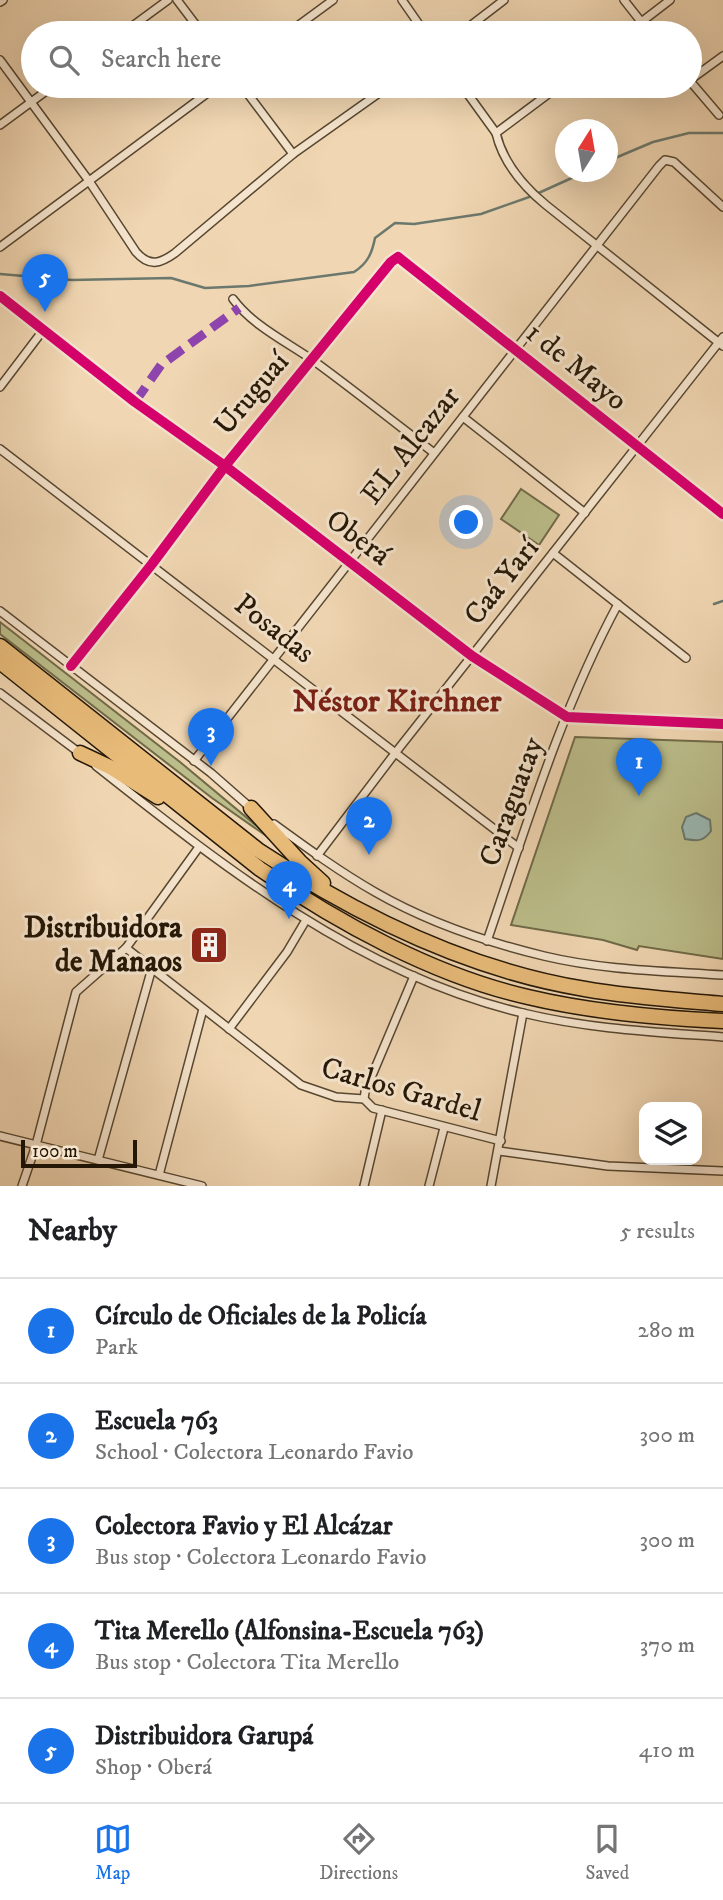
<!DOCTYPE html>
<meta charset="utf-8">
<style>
:root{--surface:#fff;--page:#f2f2f2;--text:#202124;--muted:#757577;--line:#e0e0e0;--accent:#1a73e8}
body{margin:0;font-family:"IM FELL DW Pica",serif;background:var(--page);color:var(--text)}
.controls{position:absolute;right:21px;bottom:21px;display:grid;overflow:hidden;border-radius:14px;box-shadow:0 7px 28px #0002}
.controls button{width:63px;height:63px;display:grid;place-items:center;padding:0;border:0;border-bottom:2px solid var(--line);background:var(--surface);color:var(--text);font:35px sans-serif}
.compass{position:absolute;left:555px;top:119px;width:63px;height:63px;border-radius:50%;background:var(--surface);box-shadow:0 7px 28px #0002;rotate:11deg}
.scale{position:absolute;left:21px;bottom:18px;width:116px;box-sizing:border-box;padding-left:7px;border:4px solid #241706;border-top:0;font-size:19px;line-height:24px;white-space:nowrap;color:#241706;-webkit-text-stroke:5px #f5e4cd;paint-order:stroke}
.you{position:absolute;left:467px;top:523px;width:24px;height:24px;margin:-18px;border:5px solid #fff;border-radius:50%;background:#1a73e8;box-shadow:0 0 0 10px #1a73e833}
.badge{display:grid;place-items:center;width:46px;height:46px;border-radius:50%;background:var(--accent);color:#fff;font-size:23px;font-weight:700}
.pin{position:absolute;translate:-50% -58px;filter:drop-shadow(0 2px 4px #0008)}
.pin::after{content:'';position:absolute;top:37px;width:24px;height:21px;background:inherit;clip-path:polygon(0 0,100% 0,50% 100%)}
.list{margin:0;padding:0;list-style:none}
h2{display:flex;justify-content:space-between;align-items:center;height:91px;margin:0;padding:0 28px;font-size:30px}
h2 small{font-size:23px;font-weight:400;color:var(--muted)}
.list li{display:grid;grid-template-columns:46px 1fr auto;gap:21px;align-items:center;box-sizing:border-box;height:105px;padding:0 28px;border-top:2px solid var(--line)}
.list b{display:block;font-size:26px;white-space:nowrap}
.list p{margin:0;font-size:23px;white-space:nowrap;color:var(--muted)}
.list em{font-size:23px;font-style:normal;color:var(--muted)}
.icon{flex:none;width:38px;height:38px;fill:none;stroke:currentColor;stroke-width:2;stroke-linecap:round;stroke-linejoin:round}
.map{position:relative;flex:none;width:723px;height:1186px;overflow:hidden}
.search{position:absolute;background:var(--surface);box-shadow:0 7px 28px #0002;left:21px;right:21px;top:21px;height:77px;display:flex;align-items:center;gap:18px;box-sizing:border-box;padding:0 24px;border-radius:38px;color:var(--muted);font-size:26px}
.sheet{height:616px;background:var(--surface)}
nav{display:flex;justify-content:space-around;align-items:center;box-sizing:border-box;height:98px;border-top:2px solid var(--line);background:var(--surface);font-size:19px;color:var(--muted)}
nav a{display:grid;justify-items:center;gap:4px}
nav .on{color:var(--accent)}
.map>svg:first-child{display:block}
.green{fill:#bbbd8a;stroke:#706a48;stroke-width:2}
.water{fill:#9bb8b1;stroke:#6b786d;stroke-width:2}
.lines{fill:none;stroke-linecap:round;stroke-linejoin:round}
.stream{stroke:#6b786d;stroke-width:2.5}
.street-casing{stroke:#574731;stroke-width:10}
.highway-casing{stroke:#241706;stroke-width:17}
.street{stroke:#f5e4cd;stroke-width:7}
.highway{stroke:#e8bb79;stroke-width:14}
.quiet{stroke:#8e44ad;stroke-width:9;stroke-dasharray:18 9;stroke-linecap:butt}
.cycleway-casing{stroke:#f5e4cd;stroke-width:15}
.cycleway{stroke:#d6006c;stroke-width:10}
.labels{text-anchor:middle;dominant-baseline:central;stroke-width:6;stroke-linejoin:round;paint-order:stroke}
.street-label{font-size:30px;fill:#241706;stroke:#f5e4cd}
.poi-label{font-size:30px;font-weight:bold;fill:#241706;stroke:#f5e4cd;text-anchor:end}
.neighbourhood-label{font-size:32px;font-weight:bold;fill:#7a1f14;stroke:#f5e4cd}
</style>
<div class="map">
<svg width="723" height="1186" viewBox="0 0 723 1186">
<rect width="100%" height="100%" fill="#f0d6b2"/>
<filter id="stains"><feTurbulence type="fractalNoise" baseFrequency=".00286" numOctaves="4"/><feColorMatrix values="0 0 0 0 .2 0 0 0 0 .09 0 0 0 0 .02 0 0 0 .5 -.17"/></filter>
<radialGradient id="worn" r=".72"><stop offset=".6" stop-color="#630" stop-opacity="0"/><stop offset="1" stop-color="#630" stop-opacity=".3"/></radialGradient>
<g class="green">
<path d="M521 489 559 515 539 545 501 519Z"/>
<path d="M0 622 180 762 282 847 212 798 0 634Z"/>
<path d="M575 737 723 742V959L639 946 637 950 603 940 511 925Z"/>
</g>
<path class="water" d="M696 813 710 820 711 831C703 842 697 841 685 839L682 827 686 817Z"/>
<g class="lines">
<g class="stream">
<path d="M608 161 653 142 689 133H723"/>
<path d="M0 274 72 280 171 278 205 288 249 286 354 272C368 263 372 253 375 238L395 223 414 224 481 214 532 196 585 172"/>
<path d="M714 604 723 601"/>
</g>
<defs>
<g id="street">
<path d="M177 0 202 33"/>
<path d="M402 0 425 33"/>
<path d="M624 0 650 33"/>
<path d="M0 2 3 0"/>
<path d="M123 33 168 0"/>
<path d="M288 33 333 0"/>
<path d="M461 33 504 0"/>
<path d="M627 33 670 0"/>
<path d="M0 60 89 181 136 252C149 267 160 264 175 253L293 154 389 86"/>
<path d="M690 80 723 56"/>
<path d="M690 81 719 115"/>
<path d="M242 86 293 154"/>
<path d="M462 86 496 133"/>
<path d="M559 86 496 133C503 163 523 186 546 205L723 346"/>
<path d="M0 125 53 86"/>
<path d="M0 247 217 86"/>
<path d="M0 296 135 402 225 466 472 656 567 717 723 724"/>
<path d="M233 299C253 326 287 342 314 361 355 391 394 422 434 453"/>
<path d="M0 387 44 329"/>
<path d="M463 417 585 513"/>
<path d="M0 449 519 848"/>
<path d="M553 553 686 658"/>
<path d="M0 611 211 773 252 809"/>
<path d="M71 666 152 564 225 466 391 262 398 257 723 514"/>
<path d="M0 693 81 754"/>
<path d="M194 761 659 166 665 160 674 162 723 207"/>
<path d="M96 766C225 868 360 975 523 1013 589 1029 656 1032 723 1037"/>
<path d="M274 824C307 848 340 872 375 892 427 922 486 942 544 956 602 970 663 971 723 975"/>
<path d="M317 856 396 752 723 337"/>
<path d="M487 941C526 827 561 710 618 604"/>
<path d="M126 948 301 1085 336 1097 364 1099 373 1108 501 1141"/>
<path d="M229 1029 287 952 306 920"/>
<path d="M364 1099 365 1092 414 976"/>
<path d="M0 1136 202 1186"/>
<path d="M499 1151 608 1166 723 1171"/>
<path d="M98 1160 152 968"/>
<path d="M159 1175 203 1009"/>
<path d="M22 1186 36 1145 76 992 126 948 199 847"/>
<path d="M364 1186 382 1110"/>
<path d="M429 1186 444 1128"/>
<path d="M491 1186 523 1013"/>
</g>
<g id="highway">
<path d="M0 646 258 850C355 914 468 970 585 989 630 997 677 1000 723 1004"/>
<path d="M0 662 260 869C338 923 435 976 528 997 591 1012 658 1018 723 1021"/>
<path d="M80 753 112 768 158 797"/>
<path d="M251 808 300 862 323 883"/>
</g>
</defs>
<use href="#street" class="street-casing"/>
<use href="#highway" class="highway-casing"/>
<use href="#street" class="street"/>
<use href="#highway" class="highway"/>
<path class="quiet" d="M135 402 161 365 239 308"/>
<defs>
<g id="cycleway">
<path d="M0 296 135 402 225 466 472 656 567 717 723 724"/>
<path d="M71 666 152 564 225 466 391 262 398 257 723 514"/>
</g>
</defs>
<use href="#cycleway" class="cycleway-casing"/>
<use href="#cycleway" class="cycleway"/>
</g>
<defs>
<symbol id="building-square" viewBox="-11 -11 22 22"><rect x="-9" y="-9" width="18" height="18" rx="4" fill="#8f2418" stroke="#f5e4cd"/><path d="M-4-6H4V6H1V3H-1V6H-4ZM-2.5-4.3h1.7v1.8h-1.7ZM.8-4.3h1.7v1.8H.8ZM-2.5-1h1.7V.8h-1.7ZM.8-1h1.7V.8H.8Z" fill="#fff"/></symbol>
</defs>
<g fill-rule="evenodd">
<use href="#building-square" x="187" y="923" width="44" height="44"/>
</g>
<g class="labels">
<g class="street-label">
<text transform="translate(576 367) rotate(39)">1 de Mayo</text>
<text transform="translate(252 394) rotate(-50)">Uruguaí</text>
<text transform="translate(411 446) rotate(-52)">EL Alcazar</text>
<text transform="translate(358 538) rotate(37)">Oberá</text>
<text transform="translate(502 582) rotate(-52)">Caá Yarí</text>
<text transform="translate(274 629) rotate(38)">Posadas</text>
<text transform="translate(512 802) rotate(-70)">Caraguatay</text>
<text transform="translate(401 1090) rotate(16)">Carlos Gardel</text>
</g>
<g class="poi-label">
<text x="182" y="928">Distribuidora<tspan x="182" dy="34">de Manaos</tspan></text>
</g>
<g class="neighbourhood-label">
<text x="397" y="702">Néstor Kirchner</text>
</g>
</g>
<rect width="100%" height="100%" filter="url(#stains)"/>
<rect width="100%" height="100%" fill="url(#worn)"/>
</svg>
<div class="controls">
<button><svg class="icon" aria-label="layers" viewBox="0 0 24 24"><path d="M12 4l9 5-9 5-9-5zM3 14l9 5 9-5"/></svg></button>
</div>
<svg class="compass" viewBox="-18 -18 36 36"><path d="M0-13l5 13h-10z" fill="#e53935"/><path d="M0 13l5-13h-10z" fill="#757577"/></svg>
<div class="scale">100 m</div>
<div class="you"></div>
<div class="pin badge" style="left:639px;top:796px">1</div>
<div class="pin badge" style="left:369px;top:855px">2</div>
<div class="pin badge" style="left:211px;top:766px">3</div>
<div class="pin badge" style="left:289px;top:919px">4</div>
<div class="pin badge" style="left:45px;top:312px">5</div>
<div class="search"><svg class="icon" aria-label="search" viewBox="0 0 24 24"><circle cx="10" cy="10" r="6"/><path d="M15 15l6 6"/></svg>Search here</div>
</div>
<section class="sheet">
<h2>Nearby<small>5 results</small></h2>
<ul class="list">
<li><span class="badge">1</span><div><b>Círculo de Oficiales de la Policía</b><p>Park</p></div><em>280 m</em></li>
<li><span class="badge">2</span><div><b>Escuela 763</b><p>School · Colectora Leonardo Favio</p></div><em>300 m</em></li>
<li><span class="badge">3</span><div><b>Colectora Favio y El Alcázar</b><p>Bus stop · Colectora Leonardo Favio</p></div><em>300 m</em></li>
<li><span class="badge">4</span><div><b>Tita Merello (Alfonsina-Escuela 763)</b><p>Bus stop · Colectora Tita Merello</p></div><em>370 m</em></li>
<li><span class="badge">5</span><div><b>Distribuidora Garupá</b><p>Shop · Oberá</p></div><em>410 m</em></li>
</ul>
</section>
<nav>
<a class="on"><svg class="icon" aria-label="map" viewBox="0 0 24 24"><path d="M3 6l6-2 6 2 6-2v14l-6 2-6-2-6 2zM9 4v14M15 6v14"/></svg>Map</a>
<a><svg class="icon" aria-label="directions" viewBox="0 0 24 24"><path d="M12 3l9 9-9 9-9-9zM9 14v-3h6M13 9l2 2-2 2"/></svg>Directions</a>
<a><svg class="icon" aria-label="saved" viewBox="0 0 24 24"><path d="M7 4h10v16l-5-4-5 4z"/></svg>Saved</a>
</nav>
